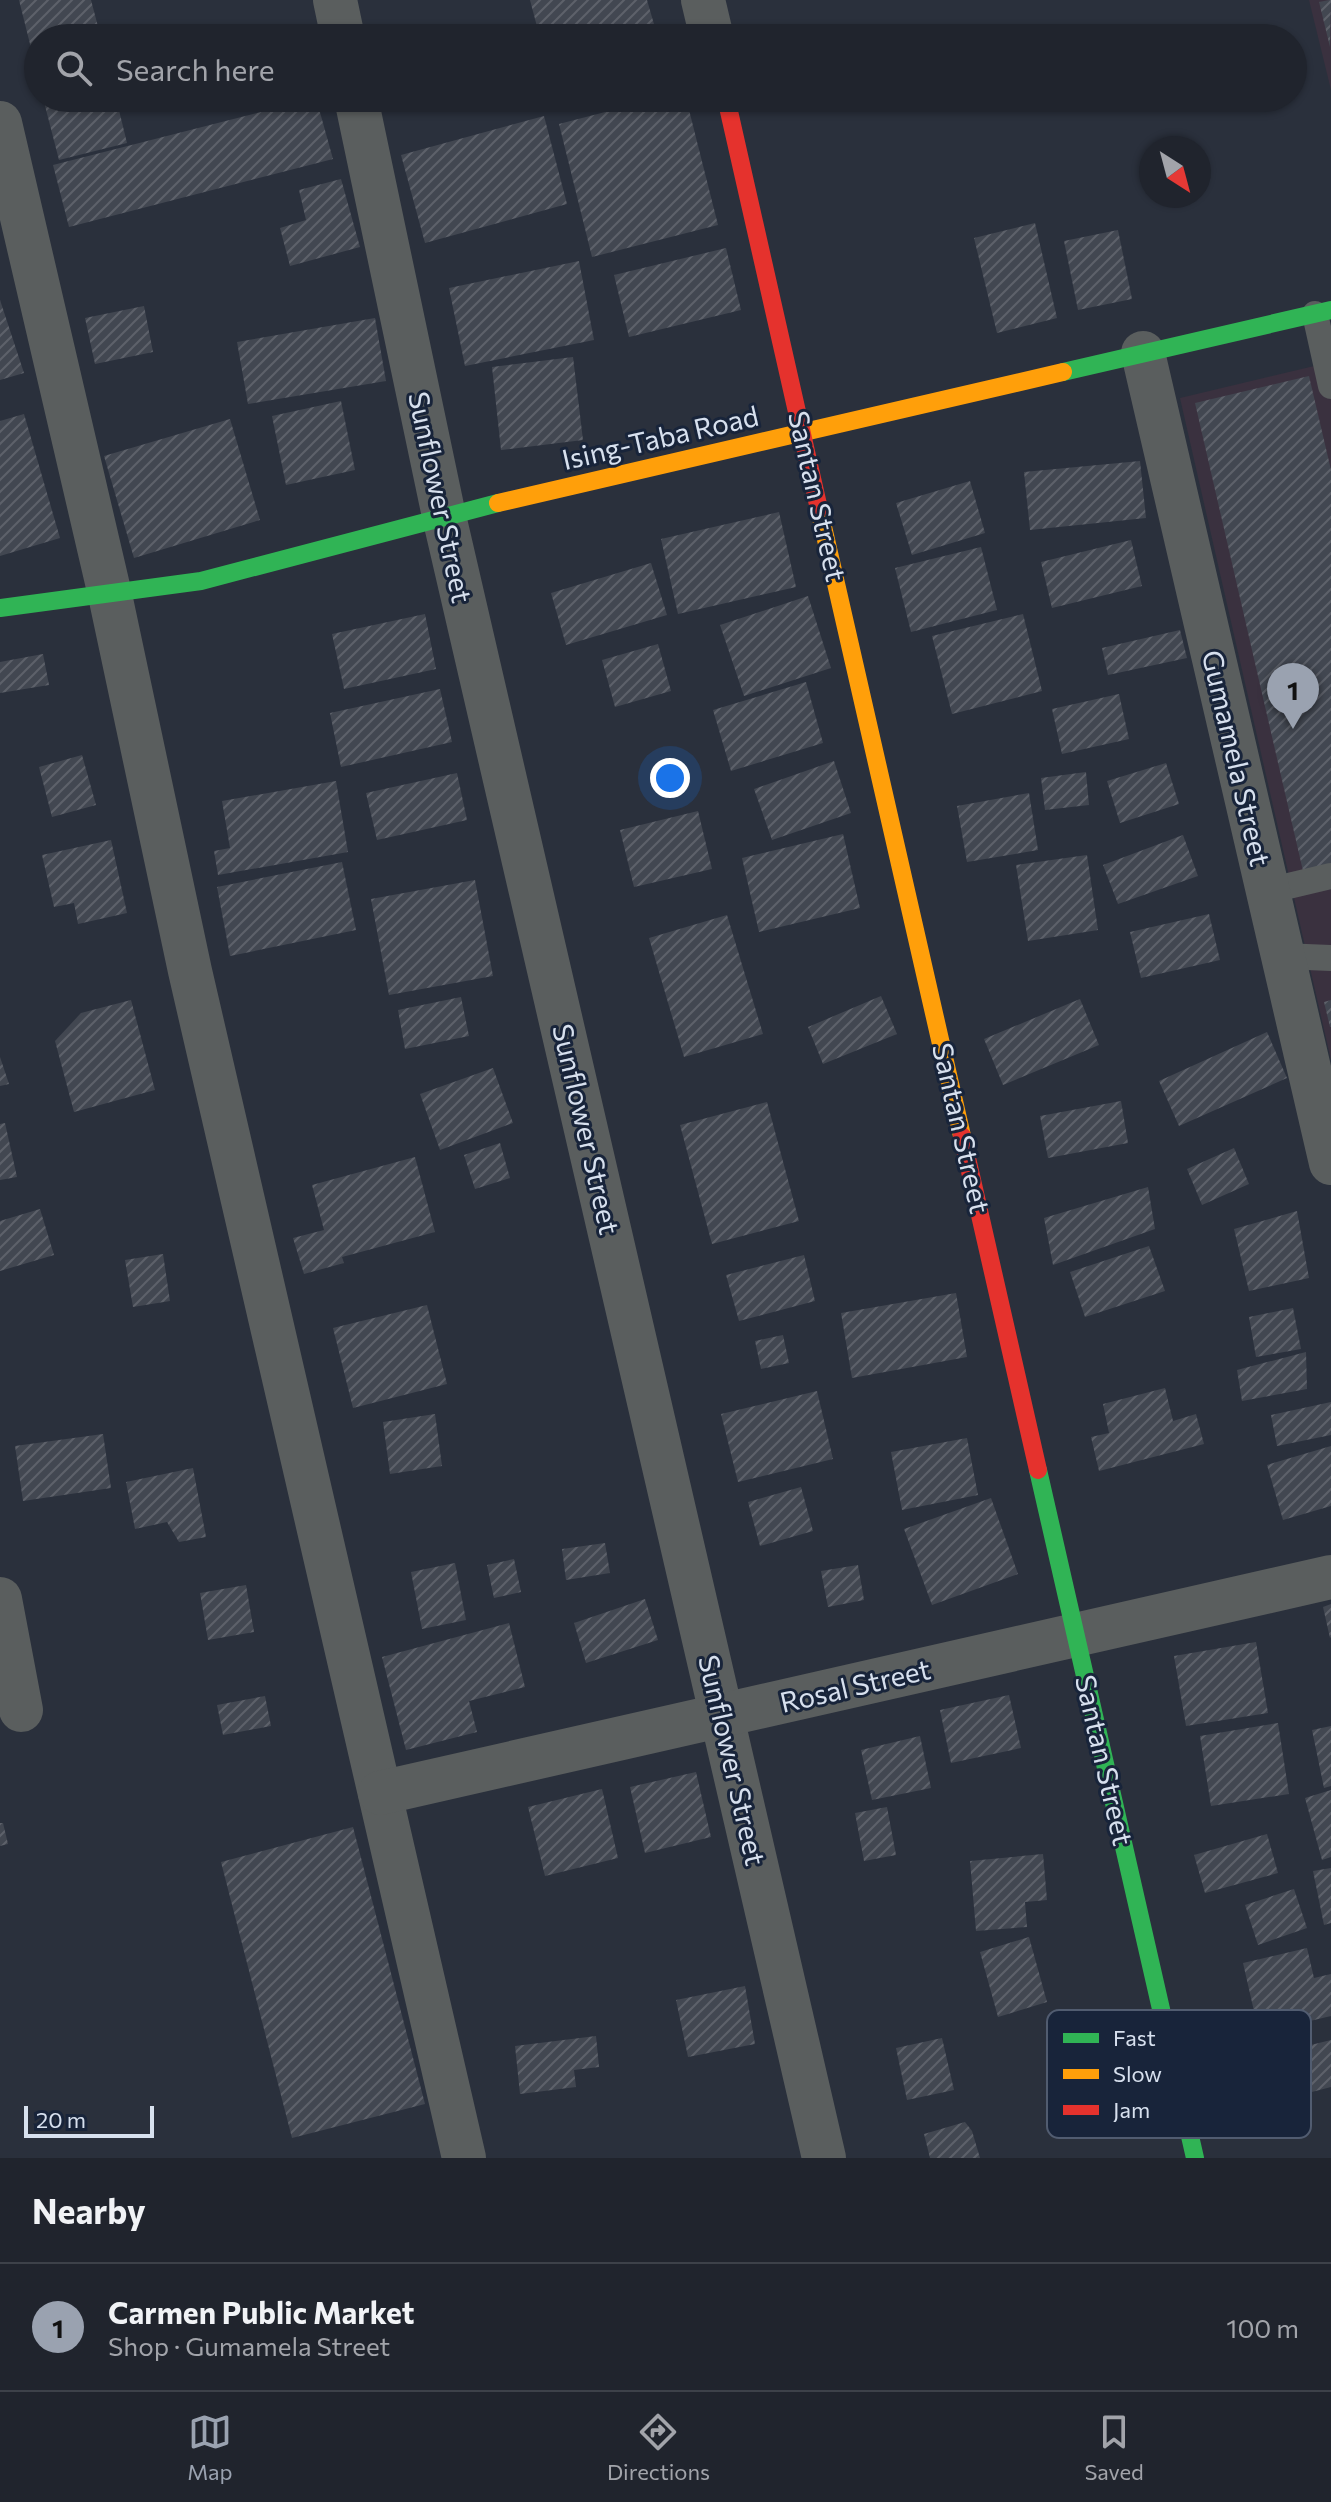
<!DOCTYPE html>
<meta charset="utf-8">
<style>
:root{--surface:#20242d;--page:#282c35;--text:#f1f3f6;--muted:#a2a4aa;--line:#3d4149;--accent:#9aa2b0}
body{margin:0;font-family:Commissioner,sans-serif;background:var(--page);color:var(--text)}
.compass{position:absolute;left:1139px;top:136px;width:72px;height:72px;border-radius:50%;background:var(--surface);box-shadow:0 2px 6px #0004;rotate:144deg}
.scale{position:absolute;left:24px;bottom:20px;width:130px;box-sizing:border-box;padding-left:8px;border:4px solid #d7e0ee;border-top:0;font-size:22px;line-height:28px;white-space:nowrap;color:#d7e0ee;-webkit-text-stroke:6px #18243a;paint-order:stroke}
.you{position:absolute;left:670px;top:778px;width:28px;height:28px;margin:-20px;border:6px solid #fff;border-radius:50%;background:#1a73e8;box-shadow:0 0 0 12px #1a73e833}
.badge{display:grid;place-items:center;width:52px;height:52px;border-radius:50%;background:var(--accent);color:#111;font-size:26px;font-weight:700}
.pin{position:absolute;translate:-50% -66px;filter:drop-shadow(0 2px 4px #0008)}
.pin::after{content:'';position:absolute;top:42px;width:28px;height:24px;background:inherit;clip-path:polygon(0 0,100% 0,50% 100%)}
.list{margin:0;padding:0;list-style:none}
h2{display:flex;justify-content:space-between;align-items:center;height:104px;margin:0;padding:0 32px;font-size:34px}
h2 small{font-size:26px;font-weight:400;color:var(--muted)}
.list li{display:grid;grid-template-columns:52px 1fr auto;gap:24px;align-items:center;box-sizing:border-box;height:128px;padding:0 32px;border-top:2px solid var(--line)}
.list b{display:block;font-size:30px;white-space:nowrap}
.list p{margin:0;font-size:26px;white-space:nowrap;color:var(--muted)}
.list em{font-size:26px;font-style:normal;color:var(--muted)}
.icon{flex:none;width:44px;height:44px;fill:none;stroke:currentColor;stroke-width:2;stroke-linecap:round;stroke-linejoin:round}
.map{position:relative;flex:none;width:1331px;height:2158px;overflow:hidden}
.search{position:absolute;background:var(--surface);box-shadow:0 2px 6px #0004;left:24px;right:24px;top:24px;height:88px;display:flex;align-items:center;gap:20px;box-sizing:border-box;padding:0 28px;border-radius:44px;color:var(--muted);font-size:30px}
.sheet{height:232px;background:var(--surface)}
nav{display:flex;justify-content:space-around;align-items:center;box-sizing:border-box;height:112px;border-top:2px solid var(--line);background:var(--surface);font-size:22px;color:var(--muted)}
nav a{display:grid;justify-items:center;gap:4px}
nav .on{color:var(--accent)}
.map>svg:first-child{display:block}
.commercial{fill:#3a313f}
.building{fill:url(#building-hatch)}
.lines{fill:none;stroke-linecap:round;stroke-linejoin:round}
.lane{stroke:#5a5e5e;stroke-width:26}
.street{stroke:#5a5e5e;stroke-width:44}
.fast{stroke:#30b455;stroke-width:18}
.slow{stroke:#ff9f0a;stroke-width:18}
.jam{stroke:#e5322d;stroke-width:18}
.labels{text-anchor:middle;dominant-baseline:central;stroke-width:6;stroke-linejoin:round;paint-order:stroke}
.street-label{font-size:28px;fill:#d7e0ee;stroke:#18243a}
.key{fill:#18243a;stroke:#515c70;stroke-width:2}
.key-label{font-size:22px;fill:#d7e0ee}
</style>
<div class="map">
<svg width="1331" height="2158" viewBox="0 0 1331 2158">
<defs>
<pattern id="building-hatch" width="6" height="6" patternUnits="userSpaceOnUse" patternTransform="scale(2)"><rect width="6" height="6" fill="#424751"/><path d="M-1 1l2-2M0 6l6-6M5 7l2-2" fill="none" stroke="#5d616a"/></pattern>
</defs>
<rect width="100%" height="100%" fill="#2a303c"/>
<g class="commercial">
<path d="M1309 0H1331V91V90Z"/>
<path d="M1331 362V1060L1180 398Z"/>
</g>
<g class="building">
<path d="M19 0H91L101 38H38L37 72Z"/>
<path d="M530 0H647L658 38H540Z"/>
<path d="M1329 0H1331L1330 47 1319 2Z"/>
<path d="M43 98H116L127 143 59 160Z"/>
<path d="M316 98 333 159 69 227 53 165Z"/>
<path d="M557 98H587L588 99 559 107Z"/>
<path d="M659 98H686L718 225 592 257 559 124Z"/>
<path d="M544 116 567 204 425 243 401 155Z"/>
<path d="M341 179 360 247 290 266 280 228 306 220 299 190Z"/>
<path d="M1035 223 1057 318 997 333 974 238Z"/>
<path d="M1118 230 1132 299 1078 310 1064 241Z"/>
<path d="M726 248 741 310 629 337 614 275Z"/>
<path d="M579 261 594 340 465 366 449 288Z"/>
<path d="M0 300 24 373 0 380Z"/>
<path d="M144 306 153 352 95 364 85 318Z"/>
<path d="M375 318 386 381 248 404 237 342Z"/>
<path d="M573 357 583 440 501 450 492 367Z"/>
<path d="M1309 376 1331 470V864L1303 871 1195 403Z"/>
<path d="M341 401 355 470 286 485 272 416Z"/>
<path d="M24 414 60 538 0 556V421Z"/>
<path d="M230 419 260 520 134 558 104 456Z"/>
<path d="M1140 461 1146 518 1030 530 1024 472Z"/>
<path d="M970 481 985 533 912 555 896 503Z"/>
<path d="M779 512 796 587 678 614 661 539Z"/>
<path d="M1131 540 1142 586 1052 608 1041 562Z"/>
<path d="M981 547 997 610 911 632 895 568Z"/>
<path d="M651 563 667 615 566 645 551 593Z"/>
<path d="M808 596 831 668 744 696 720 625Z"/>
<path d="M425 614 436 669 344 689 332 634Z"/>
<path d="M1023 614 1042 691 952 714 932 636Z"/>
<path d="M1180 630 1187 658 1108 675 1102 648Z"/>
<path d="M658 644 671 691 615 707 602 660Z"/>
<path d="M43 654 49 685 0 693V662Z"/>
<path d="M806 682 823 743 731 771 713 710Z"/>
<path d="M440 689 452 742 341 767 330 713Z"/>
<path d="M1119 694 1129 739 1062 754 1052 709Z"/>
<path d="M82 755 96 805 52 817 39 767Z"/>
<path d="M834 761 851 813 772 840 754 789Z"/>
<path d="M1166 763 1179 804 1120 823 1107 781Z"/>
<path d="M1086 772 1089 805 1045 810 1041 778Z"/>
<path d="M457 773 467 820 377 840 366 793Z"/>
<path d="M336 781 348 852 218 875 214 851 230 848 222 801Z"/>
<path d="M1029 793 1038 850 967 862 957 806Z"/>
<path d="M698 811 712 869 634 887 620 830Z"/>
<path d="M843 834 860 908 759 932 742 858Z"/>
<path d="M1183 835 1198 876 1118 904 1103 865Z"/>
<path d="M111 840 127 913 78 924 74 903 54 907 42 855Z"/>
<path d="M1087 855 1098 930 1028 941 1016 865Z"/>
<path d="M342 862 356 930 230 956 217 887Z"/>
<path d="M475 880 493 976 389 995 371 899Z"/>
<path d="M1209 914 1220 960 1141 978 1130 932Z"/>
<path d="M727 915 763 1034 684 1057 649 938Z"/>
<path d="M881 996 897 1034 823 1064 808 1027Z"/>
<path d="M461 997 469 1036 405 1049 398 1010Z"/>
<path d="M1080 999 1099 1045 1003 1085 984 1039Z"/>
<path d="M131 1000 155 1090 74 1112 55 1041 81 1013Z"/>
<path d="M1331 1000V1027H1330L1324 1002Z"/>
<path d="M1267 1032 1287 1078 1179 1126 1159 1081Z"/>
<path d="M0 1057 9 1084 0 1086Z"/>
<path d="M493 1068 513 1123 440 1150 420 1094Z"/>
<path d="M1121 1101 1128 1143 1048 1158 1040 1116Z"/>
<path d="M767 1102 799 1221 712 1244 680 1125Z"/>
<path d="M5 1123 17 1177 0 1180V1124Z"/>
<path d="M500 1143 510 1178 475 1189 464 1155Z"/>
<path d="M1234 1148 1249 1184 1202 1205 1187 1169Z"/>
<path d="M415 1157 435 1232 342 1257 344 1263 304 1274 293 1238 324 1230 312 1185Z"/>
<path d="M1148 1187 1155 1229 1053 1265 1044 1218Z"/>
<path d="M40 1209 54 1255 0 1271V1221Z"/>
<path d="M1297 1211 1309 1278 1249 1291 1234 1229Z"/>
<path d="M1149 1246 1165 1291 1085 1317 1070 1272Z"/>
<path d="M163 1254 170 1301 133 1307 125 1260Z"/>
<path d="M804 1255 815 1301 739 1321 726 1275Z"/>
<path d="M956 1293 967 1357 852 1378 841 1313Z"/>
<path d="M427 1305 447 1384 353 1408 333 1328Z"/>
<path d="M1293 1308 1301 1349 1256 1357 1249 1317Z"/>
<path d="M783 1335 789 1363 761 1369 755 1341Z"/>
<path d="M1306 1352 1307 1389 1242 1401 1237 1370Z"/>
<path d="M1165 1388 1173 1421 1196 1414 1204 1444 1099 1471 1091 1437 1109 1433 1103 1404Z"/>
<path d="M817 1391 833 1459 738 1482 721 1414Z"/>
<path d="M1331 1402V1435L1277 1446 1271 1415Z"/>
<path d="M435 1414 442 1466 390 1474 383 1422Z"/>
<path d="M103 1434 111 1488 23 1501 15 1446Z"/>
<path d="M967 1438 978 1495 902 1510 891 1452Z"/>
<path d="M1331 1446V1506L1283 1520 1267 1465Z"/>
<path d="M193 1468 206 1537 179 1542 167 1522 135 1529 126 1482Z"/>
<path d="M801 1487 813 1531 760 1546 748 1502Z"/>
<path d="M991 1498 1018 1574 932 1605 904 1529Z"/>
<path d="M605 1543 610 1573 566 1580 562 1549Z"/>
<path d="M514 1559 521 1592 494 1598 487 1565Z"/>
<path d="M455 1563 466 1620 422 1629 411 1572Z"/>
<path d="M858 1565 864 1600 828 1607 821 1571Z"/>
<path d="M246 1585 254 1632 208 1640 200 1593Z"/>
<path d="M645 1599 658 1640 586 1663 574 1623Z"/>
<path d="M1331 1604V1637L1330 1638 1323 1607Z"/>
<path d="M509 1623 525 1687 469 1701 477 1732 406 1750 382 1657Z"/>
<path d="M1256 1642 1268 1713 1186 1726 1174 1656Z"/>
<path d="M1009 1695 1021 1748 951 1763 940 1710Z"/>
<path d="M265 1696 271 1726 223 1735 217 1705Z"/>
<path d="M1278 1723 1289 1794 1211 1806 1200 1736Z"/>
<path d="M1331 1726V1786L1324 1788 1312 1730Z"/>
<path d="M920 1736 931 1788 872 1800 861 1750Z"/>
<path d="M696 1772 711 1837 645 1853 630 1787Z"/>
<path d="M602 1789 618 1858 545 1876 528 1807Z"/>
<path d="M1331 1790V1857L1322 1860 1305 1798Z"/>
<path d="M887 1807 896 1855 864 1861 855 1813Z"/>
<path d="M0 1823H3L8 1844 0 1846Z"/>
<path d="M353 1827 425 2104 292 2138 221 1862Z"/>
<path d="M1267 1834 1278 1873 1205 1893 1194 1855Z"/>
<path d="M1043 1854 1047 1900 1025 1902 1027 1927 976 1931 970 1861Z"/>
<path d="M1331 1868V1923L1324 1925 1313 1871Z"/>
<path d="M1294 1889 1307 1928 1258 1945 1245 1905Z"/>
<path d="M1029 1937 1047 2002 998 2017 980 1952Z"/>
<path d="M1307 1948 1314 1978 1331 1974V2016L1259 2033 1243 1963Z"/>
<path d="M745 1986 755 2044 688 2057 676 2000Z"/>
<path d="M596 2036 599 2067 574 2070 576 2087 520 2094 515 2046Z"/>
<path d="M942 2038 954 2090 907 2100 896 2048Z"/>
<path d="M1331 2040V2087L1281 2100 1270 2055Z"/>
<path d="M965 2122 972 2131 980 2158H930L924 2134Z"/>
</g>
<g class="lines">
<g class="lane">
<path d="M1315 314 1331 386"/>
<path d="M1267 891 1331 876"/>
<path d="M1282 956 1331 958"/>
</g>
<g class="street">
<path d="M335 0 343 38"/>
<path d="M703 0 712 38"/>
<path d="M356 98 444 516 824 2158"/>
<path d="M0 123 110 595 190 971 464 2158"/>
<path d="M1143 353 1331 1163"/>
<path d="M0 1599 21 1710"/>
<path d="M380 1793 1331 1577"/>
</g>
<g class="fast">
<path d="M1063 372 1331 310"/>
<path d="M0 608 201 581 498 503"/>
<path d="M1038 1470 1195 2158"/>
</g>
<g class="slow">
<path d="M498 503 1063 372"/>
<path d="M819 509 962 1136"/>
</g>
<g class="jam">
<path d="M726 98 819 509"/>
<path d="M962 1136 1038 1470"/>
</g>
</g>
<g class="labels">
<g class="street-label">
<text transform="translate(660 437) rotate(-13)">Ising-Taba Road</text>
<text transform="translate(818 496) rotate(77)">Santan Street</text>
<text transform="translate(441 497) rotate(78)">Sunflower Street</text>
<text transform="translate(1237 758) rotate(77)">Gumamela Street</text>
<text transform="translate(962 1128) rotate(77)">Santan Street</text>
<text transform="translate(587 1129) rotate(77)">Sunflower Street</text>
<text transform="translate(855 1685) rotate(-13)">Rosal Street</text>
<text transform="translate(733 1760) rotate(77)">Sunflower Street</text>
<text transform="translate(1105 1760) rotate(77)">Santan Street</text>
</g>
</g>
<rect x="1047" y="2010" width="264" height="128" rx="12" class="key"/>
<rect x="1063" y="2033" width="36" height="10" fill="#30b455"/>
<rect x="1063" y="2069" width="36" height="10" fill="#ff9f0a"/>
<rect x="1063" y="2105" width="36" height="10" fill="#e5322d"/>
<g class="key-label">
<text x="1113" y="2046">Fast</text>
<text x="1113" y="2082">Slow</text>
<text x="1113" y="2118">Jam</text>
</g>
</svg>
<svg class="compass" viewBox="-18 -18 36 36"><path d="M0-13l5 13h-10z" fill="#e53935"/><path d="M0 13l5-13h-10z" fill="#a2a4aa"/></svg>
<div class="scale">20 m</div>
<div class="you"></div>
<div class="pin badge" style="left:1293px;top:729px">1</div>
<div class="search"><svg class="icon" aria-label="search" viewBox="0 0 24 24"><circle cx="10" cy="10" r="6"/><path d="M15 15l6 6"/></svg>Search here</div>
</div>
<section class="sheet">
<h2>Nearby<small></small></h2>
<ul class="list">
<li><span class="badge">1</span><div><b>Carmen Public Market</b><p>Shop · Gumamela Street</p></div><em>100 m</em></li>
</ul>
</section>
<nav>
<a class="on"><svg class="icon" aria-label="map" viewBox="0 0 24 24"><path d="M3 6l6-2 6 2 6-2v14l-6 2-6-2-6 2zM9 4v14M15 6v14"/></svg>Map</a>
<a><svg class="icon" aria-label="directions" viewBox="0 0 24 24"><path d="M12 3l9 9-9 9-9-9zM9 14v-3h6M13 9l2 2-2 2"/></svg>Directions</a>
<a><svg class="icon" aria-label="saved" viewBox="0 0 24 24"><path d="M7 4h10v16l-5-4-5 4z"/></svg>Saved</a>
</nav>
